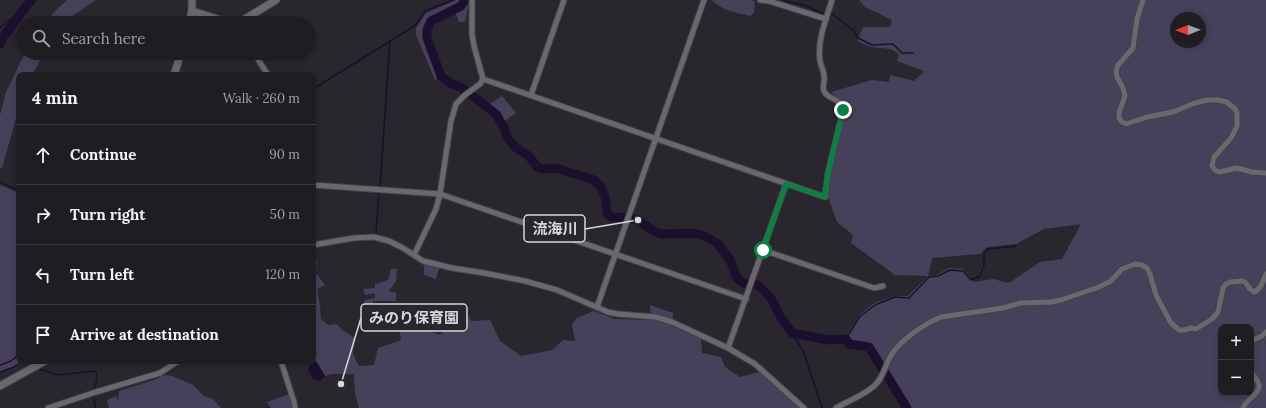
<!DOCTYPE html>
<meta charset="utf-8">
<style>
:root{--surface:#1f1d22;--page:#2c2a2f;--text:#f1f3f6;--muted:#a1a2a5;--line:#3c3b40}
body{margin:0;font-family:Lora,"Noto Sans JP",serif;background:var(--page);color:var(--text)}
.controls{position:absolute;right:12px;bottom:12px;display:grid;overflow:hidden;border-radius:8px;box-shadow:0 2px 6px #0003}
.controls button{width:36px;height:36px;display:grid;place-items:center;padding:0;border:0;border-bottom:1px solid var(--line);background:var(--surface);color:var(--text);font:20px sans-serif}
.compass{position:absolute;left:1170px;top:12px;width:36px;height:36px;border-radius:50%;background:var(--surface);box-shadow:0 2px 6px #0003;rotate:269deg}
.stop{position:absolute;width:12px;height:12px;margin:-9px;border:3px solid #0b8043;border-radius:50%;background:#fff}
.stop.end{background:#0b8043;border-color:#fff;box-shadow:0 1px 4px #0008}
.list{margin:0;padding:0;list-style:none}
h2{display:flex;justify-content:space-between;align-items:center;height:52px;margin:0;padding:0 16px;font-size:17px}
h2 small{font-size:13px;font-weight:400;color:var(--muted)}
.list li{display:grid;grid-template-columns:26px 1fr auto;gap:12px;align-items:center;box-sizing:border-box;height:60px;padding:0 16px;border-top:1px solid var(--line)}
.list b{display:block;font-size:15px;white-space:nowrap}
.list em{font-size:13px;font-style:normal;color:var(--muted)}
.icon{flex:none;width:22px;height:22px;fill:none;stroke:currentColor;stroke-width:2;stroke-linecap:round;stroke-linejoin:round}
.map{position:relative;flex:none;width:1266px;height:408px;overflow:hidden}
.search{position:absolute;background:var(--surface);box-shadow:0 2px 6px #0003;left:16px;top:16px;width:300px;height:44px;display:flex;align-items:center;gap:10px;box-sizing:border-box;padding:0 14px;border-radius:22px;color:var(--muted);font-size:15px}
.panel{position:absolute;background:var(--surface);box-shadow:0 2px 6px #0003;left:16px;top:72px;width:300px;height:292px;border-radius:8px}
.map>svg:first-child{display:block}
.green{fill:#47405b;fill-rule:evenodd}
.water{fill:#1a102e}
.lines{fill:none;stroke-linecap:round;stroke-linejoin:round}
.stream{stroke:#1a102e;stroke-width:1.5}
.river{stroke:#1a102e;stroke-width:9}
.street-casing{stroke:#444348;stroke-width:7}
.secondary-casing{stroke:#444348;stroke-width:9}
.street{stroke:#6a686e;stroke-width:5}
.secondary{stroke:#6a686e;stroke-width:7}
.route{stroke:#0b8043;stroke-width:5}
.leader{fill:none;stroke:#d7d6d9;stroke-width:1.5}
.callout-dot{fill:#d7d6d9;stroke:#29272d;stroke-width:1.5}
.callout{fill:#29272d;stroke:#d7d6d9;stroke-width:1.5}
.callout-label{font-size:15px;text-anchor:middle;font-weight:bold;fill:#d7d6d9}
</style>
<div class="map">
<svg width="1266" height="408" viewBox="0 0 1266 408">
<rect width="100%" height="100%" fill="#29272d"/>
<g class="green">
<path d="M67 0H96L72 16 67 23H46L54 12Z"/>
<path d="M456 0H469L465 22H459L453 6 429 18 424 30 425 38 439 77 435 80 416 35V28L426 13Z"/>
<path d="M712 0H751L755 2 754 13 750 16C738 13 720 10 712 0Z"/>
<path d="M859 0H1266V408H909L871 345 850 342 847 335 860 314 876 302 896 296H908L928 276 895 275 851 243 853 235 837 222 828 197 830 173 847 106 831 92 872 80 889 82 890 75 914 81 924 71 897 61 899 54 891 49 870 47 857 41 863 27H890L892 20 865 7ZM1176 18H1200V42H1176ZM1081 224 1062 259 1040 262 1009 283 993 279 974 282 963 269 949 268 936 275 928 276 932 258 980 254 987 247 1016 244 1044 229ZM1221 327H1251V393H1221Z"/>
<path d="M25 53H44L32 75H19V108L2 168H0V115L6 92Z"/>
<path d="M502 96 516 113 505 121 488 105Z"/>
<path d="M0 185 19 193V361H24L14 367 0 372Z"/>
<path d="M317 261 316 273 325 285 317 289 320 305 321 319 328 325 337 324 342 330 355 338 353 354 359 366 374 365 378 348 401 340 398 320 416 321 415 326 440 335 454 320 458 309 465 310 471 321 490 320 500 341 521 356 552 350 563 340 575 341 572 324 577 318 594 311 615 319 651 320 650 305 673 313 672 326 701 339 702 353 721 357 725 367 740 377 760 372 783 392 799 408H359L355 393 354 374H332L325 376 316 361 313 358V262Z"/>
<path d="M424 264 439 268 436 279 424 275Z"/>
<path d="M391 269H397L396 281 389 291 396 293V301H373V315L363 311 365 300 375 298V293L365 295 363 289 375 288V284L388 280Z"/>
<path d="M164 375 172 376 193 385 204 396 213 399 221 408H109L107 400 116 396 118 400 119 391 154 380Z"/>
<path d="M290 394 291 408H271L267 402Z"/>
</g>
<path class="water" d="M316 361 325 376 320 381 314 380 308 372 309 366Z"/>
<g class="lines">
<g class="stream">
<path d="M783 0C790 3 798 3 806 6 812 8 817 12 825 14"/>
<path d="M830 14 834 15 854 31 858 38 872 45 893 44 902 53H913"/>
<path d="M0 28 27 5"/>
<path d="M313 89 416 25 425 11 453 0"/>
<path d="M0 182 19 191"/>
<path d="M380 187 390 41"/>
<path d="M376 233 379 192"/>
<path d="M792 333 803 351 822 408"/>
<path d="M846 339 860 316 877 304 895 297 909 298 929 277 938 276 950 270 963 271 971 280 980 276 984 266V254L988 249 1016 246"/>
<path d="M27 361 30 364"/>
<path d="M0 365 11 361 19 355"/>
<path d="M37 368 58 375 96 371 97 380 94 388"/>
<path d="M0 372 14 367 23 361"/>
<path d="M93 395 96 408"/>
</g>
<g class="river">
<path d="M465 0 461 6 431 21 427 30V38L441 76 448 82 462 88 496 114 503 126 508 139 515 147 529 156 537 167 543 169 556 168 594 180 601 187 605 196 607 213 611 217 628 218 638 220 655 232 662 234 693 233 705 236 718 244 730 260 737 278 743 283 758 285 771 298 781 318 792 333 828 340 846 339 849 344 869 347 907 408"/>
<path d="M0 44 2 39 27 5 32 0"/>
</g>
<defs>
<g id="street">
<path d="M760 0 769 1 826 19"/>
<path d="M1143 0 1137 19 1133 48 1118 65 1116 71 1117 77 1123 88 1125 96 1119 113V118L1122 122 1126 124 1147 117 1173 112 1195 103 1207 100H1218L1227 102 1235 109 1237 113V126L1231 138 1214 157 1212 166 1215 170 1219 172 1237 168 1252 172 1266 173"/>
<path d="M254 53 268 75"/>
<path d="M483 79 825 197 828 173 843 110C841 97 827 100 824 91 822 86 825 81 824 76 824 71 821 66 820 61 817 40 826 20 832 0"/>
<path d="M531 95 564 0"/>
<path d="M313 185 440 194 746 299"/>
<path d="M313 245 354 238 374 237 389 241 403 248 423 261 452 268 484 273 525 281 557 290 608 312 618 314 656 317 672 322 728 348 755 364 804 408"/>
<path d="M763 250 874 288 883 286"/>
<path d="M414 255 436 209 440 194 451 121 456 104 465 95 480 84 483 79 474 46 472 34V0"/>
<path d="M597 307 704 0"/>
<path d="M1251 341 1262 336 1266 332"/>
<path d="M728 348 786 184"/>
<path d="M281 361 294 402 295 408"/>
<path d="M48 408 96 392 160 373 175 363 179 361"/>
<path d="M836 408C848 401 867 394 876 384 883 377 885 367 889 359 897 342 924 324 941 317L1003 308 1020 303 1051 302 1061 300 1099 287 1111 281 1122 269 1135 264 1142 265 1147 268 1150 274 1156 295 1171 323 1179 330H1184L1191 328 1196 329 1212 319 1218 312 1223 288 1226 284 1230 282 1243 281 1246 283 1250 289 1254 292C1261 290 1263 280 1266 274"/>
<path d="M1243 408C1246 400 1261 392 1259 385 1258 380 1253 375 1251 371"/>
</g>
<g id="secondary">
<path d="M192 11V0"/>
<path d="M189 23 192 11 230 23"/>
<path d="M236 23 240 22 276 0"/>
<path d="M174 75 181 53"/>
<path d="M0 386 45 361"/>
</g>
</defs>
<use href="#street" class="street-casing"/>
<use href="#secondary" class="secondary-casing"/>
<use href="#street" class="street"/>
<use href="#secondary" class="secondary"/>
</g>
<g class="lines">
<path class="route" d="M763 250 786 184 825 197 828 173 843 110"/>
</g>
<path class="leader" d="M638 220L585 229M341 384L361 318"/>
<g class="callout-dot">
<circle cx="638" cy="220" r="4"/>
<circle cx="341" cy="384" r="4"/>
</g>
<g class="callout">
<rect x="524" y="215" width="61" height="27" rx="4"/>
<rect x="361" y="304" width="106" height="27" rx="4"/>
</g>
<g class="callout-label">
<text x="555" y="234">流海川</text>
<text x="414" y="323">みのり保育園</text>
</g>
</svg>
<div class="controls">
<button>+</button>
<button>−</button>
</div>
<svg class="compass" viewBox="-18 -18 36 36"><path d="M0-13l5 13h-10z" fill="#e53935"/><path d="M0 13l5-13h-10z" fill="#a1a2a5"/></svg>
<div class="stop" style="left:763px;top:250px"></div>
<div class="stop end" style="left:843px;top:110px"></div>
<div class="search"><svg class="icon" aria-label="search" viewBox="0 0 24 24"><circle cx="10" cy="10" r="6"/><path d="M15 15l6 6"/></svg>Search here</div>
<section class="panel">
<h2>4 min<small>Walk · 260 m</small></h2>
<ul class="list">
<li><svg class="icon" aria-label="ahead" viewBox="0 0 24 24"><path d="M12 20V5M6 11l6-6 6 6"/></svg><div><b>Continue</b></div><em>90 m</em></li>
<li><svg class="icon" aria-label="right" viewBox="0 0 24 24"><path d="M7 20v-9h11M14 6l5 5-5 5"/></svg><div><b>Turn right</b></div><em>50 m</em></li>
<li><svg class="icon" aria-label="left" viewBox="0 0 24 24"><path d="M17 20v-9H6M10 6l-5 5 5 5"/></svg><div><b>Turn left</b></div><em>120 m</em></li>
<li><svg class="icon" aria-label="arrive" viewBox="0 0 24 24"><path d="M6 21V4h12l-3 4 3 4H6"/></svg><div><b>Arrive at destination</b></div></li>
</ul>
</section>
</div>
